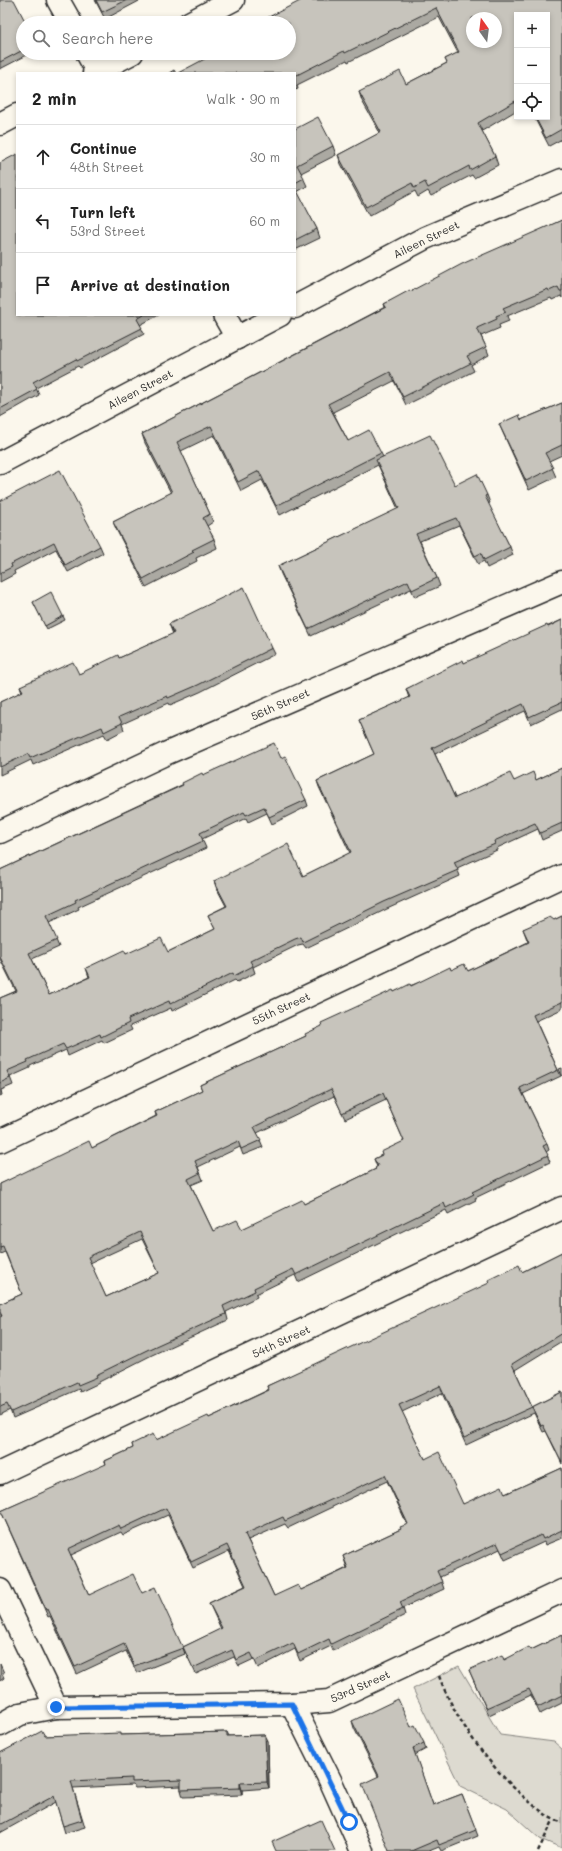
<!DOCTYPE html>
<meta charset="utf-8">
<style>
:root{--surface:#fff;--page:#f2f2f2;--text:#222;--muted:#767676;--line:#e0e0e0}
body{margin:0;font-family:Mali,sans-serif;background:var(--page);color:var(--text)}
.controls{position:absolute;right:12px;top:12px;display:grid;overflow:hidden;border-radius:0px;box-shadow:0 2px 6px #0003}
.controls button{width:36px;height:36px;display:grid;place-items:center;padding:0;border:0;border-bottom:1px solid var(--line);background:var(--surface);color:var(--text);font:20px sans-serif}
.compass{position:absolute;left:466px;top:12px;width:36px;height:36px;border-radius:50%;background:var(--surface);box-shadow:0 2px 6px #0003;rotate:346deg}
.stop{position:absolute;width:12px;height:12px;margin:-9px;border:3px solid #1a73e8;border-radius:50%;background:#fff}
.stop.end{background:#1a73e8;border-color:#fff;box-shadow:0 1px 4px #0008}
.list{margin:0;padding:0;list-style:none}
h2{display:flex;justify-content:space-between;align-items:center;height:52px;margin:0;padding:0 16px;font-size:17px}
h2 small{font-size:13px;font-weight:400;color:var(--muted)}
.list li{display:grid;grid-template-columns:26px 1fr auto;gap:12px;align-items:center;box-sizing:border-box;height:64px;padding:0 16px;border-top:1px solid var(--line)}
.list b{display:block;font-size:15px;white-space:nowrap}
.list p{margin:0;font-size:13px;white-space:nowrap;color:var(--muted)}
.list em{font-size:13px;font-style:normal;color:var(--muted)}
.icon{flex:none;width:22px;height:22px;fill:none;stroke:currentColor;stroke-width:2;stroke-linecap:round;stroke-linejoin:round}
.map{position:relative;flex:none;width:562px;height:1851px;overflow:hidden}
.search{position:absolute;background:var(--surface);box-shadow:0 2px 6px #0003;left:16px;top:16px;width:280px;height:44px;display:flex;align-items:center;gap:10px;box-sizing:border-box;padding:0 14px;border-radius:22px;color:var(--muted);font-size:15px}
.panel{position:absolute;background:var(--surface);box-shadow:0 2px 6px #0003;left:16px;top:72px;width:280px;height:244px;border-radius:0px}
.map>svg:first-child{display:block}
.green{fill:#dddad0;stroke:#84827e}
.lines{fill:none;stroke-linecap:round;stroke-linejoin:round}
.minor-casing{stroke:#2b2b2b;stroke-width:25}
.path{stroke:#2b2b2b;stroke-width:2.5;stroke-dasharray:4 3;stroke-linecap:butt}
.minor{stroke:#fbf7ec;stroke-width:22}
.wall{fill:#aba9a2;stroke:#2b2b2b;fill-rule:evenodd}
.shaded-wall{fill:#8b8984;stroke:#2b2b2b}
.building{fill:#c7c4bc;stroke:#2b2b2b;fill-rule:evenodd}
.route{stroke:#1a73e8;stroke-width:5}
.labels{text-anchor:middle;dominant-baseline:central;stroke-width:3;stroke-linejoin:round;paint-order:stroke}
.street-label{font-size:11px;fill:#2b2b2b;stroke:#fbf7ec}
</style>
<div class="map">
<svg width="562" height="1851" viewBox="0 0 562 1851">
<rect width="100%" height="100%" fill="#fbf7ec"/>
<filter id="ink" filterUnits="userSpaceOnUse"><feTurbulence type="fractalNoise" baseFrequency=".025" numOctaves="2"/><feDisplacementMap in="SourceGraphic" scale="8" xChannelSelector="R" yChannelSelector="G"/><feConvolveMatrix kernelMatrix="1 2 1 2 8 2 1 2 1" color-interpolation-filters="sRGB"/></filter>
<g filter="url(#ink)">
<path class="green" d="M459 1666 500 1735 554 1742 562 1749V1848L540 1839 507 1809 460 1786 413 1689Z"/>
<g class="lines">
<defs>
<g id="minor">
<path d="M58 0 71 23"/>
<path d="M189 23 233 0"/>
<path d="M87 53 98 73"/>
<path d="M94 73 132 53"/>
<path d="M0 124 17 115"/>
<path d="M295 307 425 238 562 180"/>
<path d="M224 315 237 338"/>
<path d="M0 463 280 315"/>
<path d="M0 832 165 754 562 582"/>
<path d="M0 1141 562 876"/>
<path d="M0 1473 562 1208"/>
<path d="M0 1590 56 1707"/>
<path d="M292 1704 331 1782 362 1851"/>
<path d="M0 1725 20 1714 56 1707 292 1704 329 1701 562 1591"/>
</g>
</defs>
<use href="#minor" class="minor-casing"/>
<g class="path">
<path d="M439 1676C456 1723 497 1777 536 1807 545 1814 551 1820 562 1822"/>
<path d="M538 1851 553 1821"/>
</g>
<use href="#minor" class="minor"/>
</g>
<g class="wall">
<path d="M0 0 23 23V53H31L0 69Z"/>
<path d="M95 0H141L105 19Z"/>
<path d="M302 0H562V139L549 146 534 117H547L517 15V110L482 131 495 156 498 165 474 178 472 175 431 196 428 191 418 197 415 191 369 216 341 164 338 155 380 133 362 101 359 92 406 84 447 63 445 59 458 53 439 17 348 62 347 60 297 85 298 89 295 90V73L289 53Z"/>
<path d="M295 129 333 146 336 155 301 173 307 186 297 192 317 229 320 238 295 250Z"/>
<path d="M0 163 17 315H159L140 325 144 334 80 368 78 366 36 388 39 395 0 417Z"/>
<path d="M562 220V298L561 296 552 300 551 298 507 316 509 321 499 325 500 328 481 336 486 347 489 355 471 365 474 371 406 405 394 381 333 412 348 441 381 453 383 457 455 485 487 495 490 503 488 504 510 547 513 555 487 568 484 561 478 564 459 525 420 541 437 578 440 586 415 597 411 589 311 636 281 574 278 566 398 509 378 465 280 515 262 480 241 491 214 435 181 451 210 514 213 522 207 526 214 539 217 548 196 558 197 561 146 587 117 531 113 522 171 493 145 443 142 434 385 307 384 304Z"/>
<path d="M562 403V455L549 461 556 477 529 490 503 433 499 424 521 420Z"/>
<path d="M0 501 100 546 103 553 68 572 56 549 14 571 15 574 0 582Z"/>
<path d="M33 602 63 616 65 620 47 629Z"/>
<path d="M562 620V709L531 724 525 711 435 754 455 798 514 781 536 780 562 768V831L542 840 538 829 497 848V850L457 868 460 876 387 909 306 948 303 944 298 945 253 967 255 973 237 982 235 980 172 1011 171 1008 130 1026 132 1030 104 1043 102 1040 68 1056 66 1050 30 1066V1068L10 1077 13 1085 1 1090 2 1095 0 1096V998L16 991 0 959V870L203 775 281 758 306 800 308 806 272 824 267 813 248 822 246 818 202 839 206 848 78 907 79 909 49 923 59 947 32 959 49 995 89 977 86 968 126 954 168 952 215 929 208 915 226 906 216 887 214 881 303 876 350 853 319 787 317 781 374 754 359 720 409 698 406 689Z"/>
<path d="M169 624 272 648 275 654 200 692 170 705 169 703 122 724 124 730 107 739 104 734 33 765 31 760 0 775V702L22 692 20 686 79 674 119 658 173 634Z"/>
<path d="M562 916V1009L536 1021 558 1070 561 1076 523 1094 547 1144 549 1150 546 1152 550 1162 475 1198 476 1200 448 1214 446 1210 298 1282 295 1275 256 1294 257 1297 226 1312 228 1320 152 1355 99 1382V1383L80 1392 79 1389 13 1418 10 1410 0 1415V1317L1 1316 0 1314V1304L22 1294 5 1252 0 1254V1184L92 1148 156 1116 155 1112 202 1090 200 1085 306 1036 394 992 451 970 468 971 528 942 523 929 554 920ZM334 1096 345 1119 386 1100 404 1141 382 1155 374 1159 377 1167 376 1169 304 1204 242 1229 213 1231 191 1185 203 1180 198 1167 240 1147 243 1155 263 1147 257 1133ZM142 1239 159 1273 106 1297 90 1263Z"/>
<path d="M562 1252V1341L515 1370 532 1407 562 1392V1464L546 1431 543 1432 534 1413 466 1445 442 1393 402 1412 425 1459 463 1504 505 1494 562 1468V1538L545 1545 544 1542 505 1560 500 1549 440 1577 444 1589 403 1608 405 1615 333 1651 331 1646 300 1661 295 1649 258 1668 254 1659 239 1666 234 1657 196 1674 186 1653 183 1647 221 1629 209 1603 245 1586 229 1551 193 1568 168 1515 123 1535 121 1532 71 1555 89 1595 142 1593 183 1648 185 1654 137 1673 126 1651 77 1674 50 1616 48 1617 1 1511 106 1465 105 1461 133 1448 132 1444 156 1440 209 1418 268 1390 267 1386 522 1272ZM387 1481 407 1524 401 1529 343 1556 347 1568 301 1590 274 1596 248 1540 285 1524 288 1528Z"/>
<path d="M562 1635V1703L540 1714 531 1695 489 1715 469 1670 504 1660 531 1650Z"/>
<path d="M0 1664 4 1673H2L4 1678 0 1681Z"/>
<path d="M352 1721 411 1727 424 1743 426 1749 415 1755 433 1805 462 1794 478 1836 441 1851 439 1847 429 1851H389L378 1776 354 1728Z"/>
<path d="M227 1732 229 1736 265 1735 268 1741 269 1788 242 1790V1795L183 1797 181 1790V1786L135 1788 133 1785 73 1788 85 1827 65 1833 56 1802 0 1833V1753L45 1736 121 1735Z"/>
</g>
<g class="shaded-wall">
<path d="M265 1735 268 1741 269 1788 267 1782Z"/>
<path d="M240 1783 242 1790V1795L240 1788Z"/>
</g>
<g class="building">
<path d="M0 0H14L26 23H23V50L0 62Z"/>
<path d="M96 0H127L102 12Z"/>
<path d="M302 0H562V129L546 138 535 117H547V15H517V100L478 123 495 156 470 170 469 166 428 188 425 182 414 188 412 183 366 207 338 155 381 132 359 92 400 71 406 84 447 63 445 59 459 52 436 8 345 53 344 51 295 76V73H178L216 53H289V23H257ZM472 18H496V42H472Z"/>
<path d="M174 70 176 73H169Z"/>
<path d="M318 117 333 146 297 165 304 178 295 183V129Z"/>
<path d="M17 154V315H144L137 319 142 328 77 361 76 359 33 382 37 389 0 409V163Z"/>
<path d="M295 187 317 229 295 240Z"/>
<path d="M562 220V291H560L558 287 549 291 548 289 503 308 506 312 496 316 497 319 477 328 486 347 467 356 471 363 403 397 390 372 328 404 348 441 369 430 381 453 276 506 259 471 238 482 211 426 177 442 210 514 203 518 214 539 192 550 194 552 143 579 113 522 172 492 142 434 386 307 384 304 410 290 411 291 462 264Z"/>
<path d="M562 403V445L545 453 553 468 526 481 499 424 519 415 521 420Z"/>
<path d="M430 435 455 485 477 474 487 495 485 496 510 547 484 560 481 553 475 556 456 518 416 534 437 578 412 590 408 581 308 629 278 566 399 508 376 460Z"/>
<path d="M60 470 100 546 65 565 54 542 11 564 12 567 0 573V501Z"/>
<path d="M244 587 272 648 198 685 168 698 167 696 119 717 122 723 104 732 102 727 30 758 28 754 0 767V702L23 691 20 686 73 662 79 674 118 655 119 658 174 633 169 624Z"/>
<path d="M51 592 63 616 45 626 33 602Z"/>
<path d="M562 620V702L529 717 523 704 432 748 455 798 510 773 514 781 533 772 536 780 562 768V823L540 833 535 823 494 841 495 844 454 862 458 870 384 902 303 942 301 937 295 939 250 961 253 966 234 976 233 973 170 1004 169 1001 128 1019 129 1023 101 1037 100 1034 66 1049 63 1044 27 1060 28 1062 7 1071 10 1078 0 1083V998L17 991 0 957V870L183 785 182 783 202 773 203 775 274 743 281 758 285 756 306 800 269 817 264 807 246 815 244 812 200 833 203 841 75 900 76 902 46 916 57 940 29 953 49 995 90 977 86 968 124 950 126 954 161 938 168 952 215 929 208 915 227 906 214 881 288 844 303 876 351 852 317 781 374 754 359 720 410 697 406 689 463 660 464 663 547 625 548 627Z"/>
<path d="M562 916V1002L533 1015 558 1070 520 1088 547 1144 543 1146 548 1155 472 1192 474 1194 446 1208 444 1203 296 1275 293 1269 254 1288 255 1291 223 1306 226 1314 149 1349 96 1375 97 1377 78 1385 77 1382 11 1412 7 1404 0 1407V1317L2 1316 0 1312V1304L22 1294 3 1246 0 1247V1184L89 1141 92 1148 157 1116 155 1112 202 1090 200 1085 306 1036 305 1034 322 1026 321 1023 393 990 394 992 410 984 411 986 450 967 451 970 464 964 468 971 529 942 523 929 550 917 554 920ZM331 1089 342 1113 383 1093 404 1141 381 1152 382 1155 374 1159 378 1166 375 1168 376 1169 304 1204 302 1200 242 1229 237 1220 213 1231 188 1179 200 1173 195 1161 238 1141 241 1149 261 1140 254 1127ZM140 1232 159 1273 106 1297 88 1257Z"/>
<path d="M562 1068V1076L559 1069Z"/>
<path d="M562 1252V1333L512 1364 532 1407 464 1438 440 1386 399 1405 425 1459 439 1452 463 1504 502 1486 505 1494 562 1468V1530L543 1539 541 1535 502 1553 497 1543 437 1571 442 1582 400 1602 403 1609 331 1644 329 1639 298 1654 293 1643 255 1661 251 1653 236 1660 232 1650 193 1668 183 1647 222 1628 209 1603 246 1586 227 1545 191 1562 166 1508 121 1529 119 1525 68 1549 89 1595 133 1574 142 1593 155 1587 183 1648 134 1666 124 1644 75 1667 48 1609 46 1610 1 1511 106 1464 105 1461 133 1448 132 1444 153 1434 156 1440 208 1416 209 1418 269 1390 267 1386 489 1283 488 1280 519 1265 522 1272ZM385 1475 408 1524 400 1527 401 1529 343 1556 348 1568 301 1590 298 1585 274 1596 245 1534 283 1517 285 1521Z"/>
<path d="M562 1392V1462L543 1425 541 1426 532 1407Z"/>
<path d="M562 1635V1695L538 1707 529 1689 486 1708 469 1670 502 1655 504 1660 529 1647 531 1650Z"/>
<path d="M398 1699 411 1727 415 1725 424 1743 413 1748 433 1805 462 1794 476 1830 439 1845 437 1840 411 1851H389L362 1784 379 1776 352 1721Z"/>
<path d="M42 1731 45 1736 120 1733V1735L227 1732V1736L265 1735 267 1782 240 1783V1788L181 1790V1780L132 1782V1778L71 1781 82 1820 63 1826 54 1796 0 1825V1753Z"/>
<path d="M321 1820 335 1851H276L272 1842Z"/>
</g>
</g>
<g class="lines" filter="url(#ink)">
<path class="route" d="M56 1707 292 1704 349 1822"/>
</g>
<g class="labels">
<g class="street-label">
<text transform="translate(426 239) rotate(-26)">Aileen Street</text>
<text transform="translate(140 389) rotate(-28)">Aileen Street</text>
<text transform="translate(280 704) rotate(-24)">56th Street</text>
<text transform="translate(281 1008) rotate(-25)">55th Street</text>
<text transform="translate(281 1341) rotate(-25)">54th Street</text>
<text transform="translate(360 1686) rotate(-24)">53rd Street</text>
</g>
</g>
</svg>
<div class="controls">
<button>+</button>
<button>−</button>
<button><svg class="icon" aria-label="locate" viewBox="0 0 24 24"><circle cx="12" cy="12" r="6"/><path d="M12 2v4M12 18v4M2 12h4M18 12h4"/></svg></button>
</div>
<svg class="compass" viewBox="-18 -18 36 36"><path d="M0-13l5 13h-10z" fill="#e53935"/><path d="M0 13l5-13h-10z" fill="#767676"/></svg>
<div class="stop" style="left:349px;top:1822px"></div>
<div class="stop end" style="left:56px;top:1707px"></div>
<div class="search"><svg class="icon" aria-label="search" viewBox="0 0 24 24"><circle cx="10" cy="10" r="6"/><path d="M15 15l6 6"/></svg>Search here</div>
<section class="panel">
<h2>2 min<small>Walk · 90 m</small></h2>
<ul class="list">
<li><svg class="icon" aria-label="ahead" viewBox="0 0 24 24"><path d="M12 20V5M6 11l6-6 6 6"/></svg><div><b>Continue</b><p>48th Street</p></div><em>30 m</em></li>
<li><svg class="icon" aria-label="left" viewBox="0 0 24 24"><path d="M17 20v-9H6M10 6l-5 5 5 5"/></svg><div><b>Turn left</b><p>53rd Street</p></div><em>60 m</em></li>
<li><svg class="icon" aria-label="arrive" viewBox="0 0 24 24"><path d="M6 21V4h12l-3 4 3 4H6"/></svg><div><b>Arrive at destination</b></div></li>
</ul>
</section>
</div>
